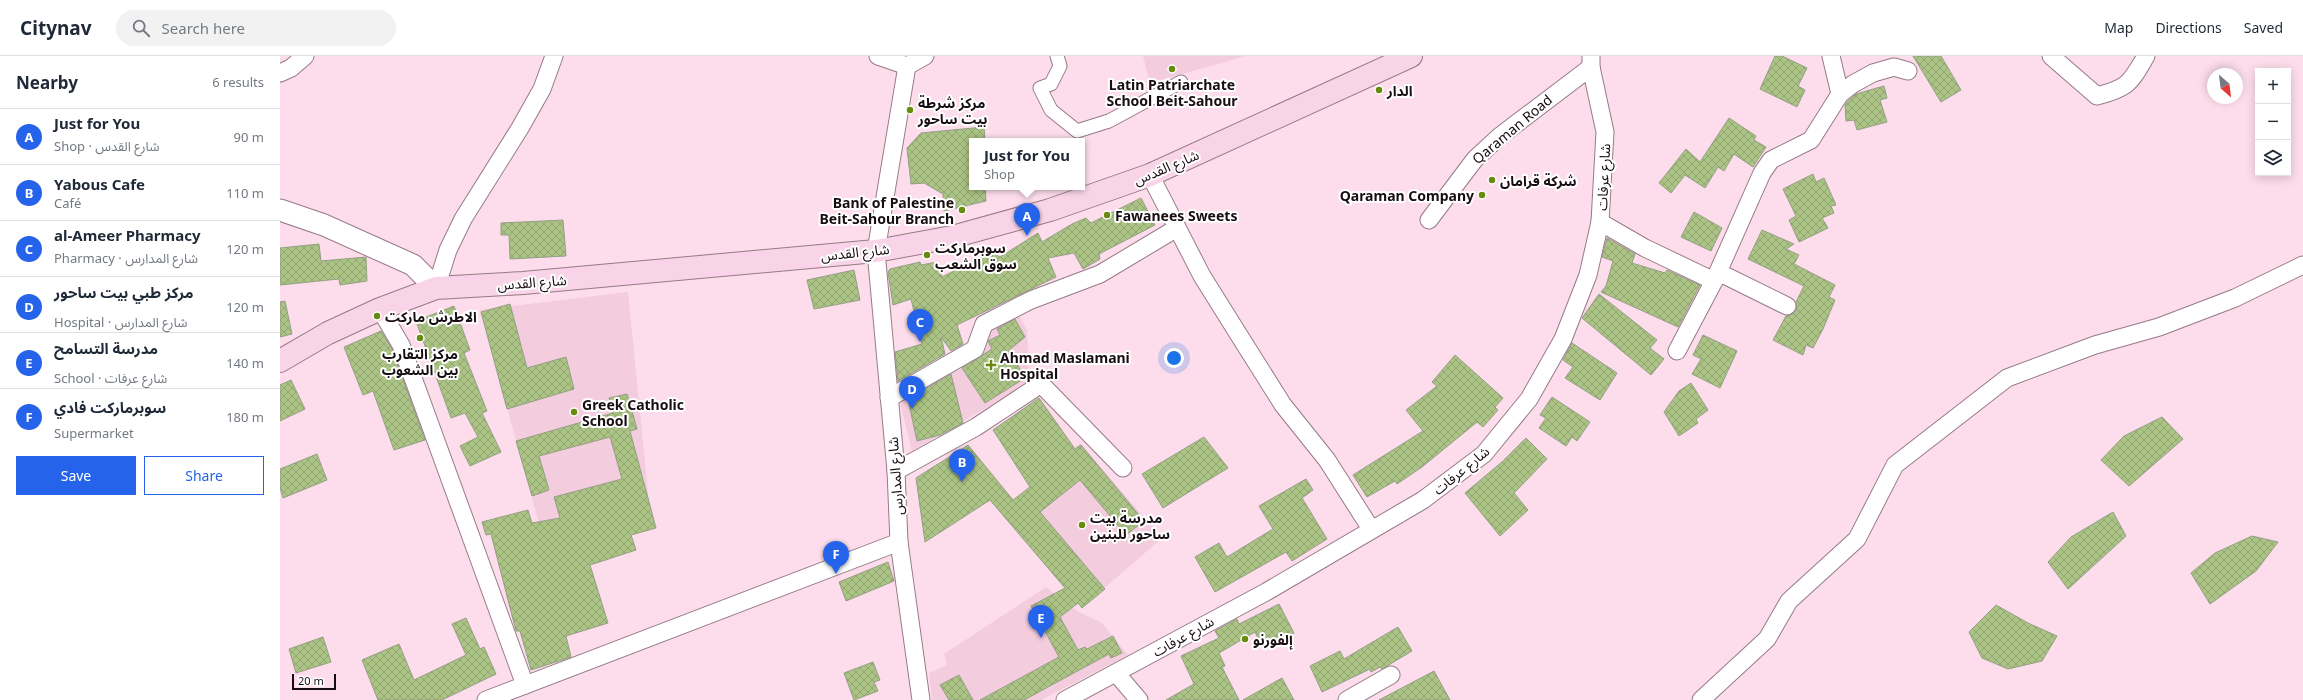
<!DOCTYPE html>
<meta charset="utf-8">
<style>
:root{--surface:#fff;--page:#f2f2f3;--text:#1f2937;--muted:#747a83;--line:#e0e1e3;--accent:#2563eb}
body{margin:0;font-family:"Noto Sans","Noto Sans Arabic",sans-serif;background:var(--page);color:var(--text)}
.controls{position:absolute;right:12px;top:12px;display:grid;overflow:hidden;border-radius:0px;box-shadow:0 2px 10px #0003}
.controls button{width:36px;height:36px;display:grid;place-items:center;padding:0;border:0;border-bottom:1px solid var(--line);background:var(--surface);color:var(--text);font:20px sans-serif}
.compass{position:absolute;left:1927px;top:12px;width:36px;height:36px;border-radius:50%;background:var(--surface);box-shadow:0 2px 10px #0003;rotate:152deg}
.scale{position:absolute;left:12px;bottom:10px;width:44px;box-sizing:border-box;padding-left:4px;border:2px solid #180e12;border-top:0;font-size:11px;line-height:14px;white-space:nowrap;color:#180e12;-webkit-text-stroke:3px #fff;paint-order:stroke}
.you{position:absolute;left:894px;top:302px;width:14px;height:14px;margin:-10px;border:3px solid #fff;border-radius:50%;background:#1a73e8;box-shadow:0 0 0 6px #1a73e833}
.badge{display:grid;place-items:center;width:26px;height:26px;border-radius:50%;background:var(--accent);color:#fff;font-size:13px;font-weight:700}
.pin{position:absolute;translate:-50% -33px;filter:drop-shadow(0 1px 2px #0008)}
.pin::after{content:'';position:absolute;top:21px;width:14px;height:12px;background:inherit;clip-path:polygon(0 0,100% 0,50% 100%)}
.popup{position:absolute;left:689px;top:82px;width:116px;height:52px;box-sizing:border-box;display:grid;place-content:center;border-radius:0px;background:var(--surface);filter:drop-shadow(0 1px 3px #0005);font-size:13px;white-space:nowrap;color:var(--muted)}
.popup b{font-size:15px;color:var(--text)}
.popup::after{content:'';position:absolute;left:50%;top:100%;margin-left:-8px;border:8px solid transparent;border-top-color:var(--surface)}
.list{margin:0;padding:0;list-style:none}
h2{display:flex;justify-content:space-between;align-items:center;height:52px;margin:0;padding:0 16px;font-size:17px}
h2 small{font-size:13px;font-weight:400;color:var(--muted)}
.list li{display:grid;grid-template-columns:26px 1fr auto;gap:12px;align-items:center;box-sizing:border-box;height:56px;padding:0 16px;border-top:1px solid var(--line)}
.list b{display:block;font-size:15px;white-space:nowrap}
.list p{margin:0;font-size:13px;white-space:nowrap;color:var(--muted)}
.list em{font-size:13px;font-style:normal;color:var(--muted)}
.actions{display:flex;gap:8px;padding:12px 16px}
.actions a{flex:1;padding:9px 0;border:1px solid var(--accent);border-radius:0px;text-align:center;font-size:14px;color:var(--accent)}
.actions .main{background:var(--accent);color:#fff}
.icon{flex:none;width:22px;height:22px;fill:none;stroke:currentColor;stroke-width:2;stroke-linecap:round;stroke-linejoin:round}
.map{position:relative;flex:none;width:2023px;height:644px;overflow:hidden}
header{display:flex;align-items:center;gap:24px;box-sizing:border-box;height:56px;padding:0 20px;background:var(--surface);border-bottom:1px solid var(--line)}
header strong{font-size:19px}
nav{display:flex;gap:22px;margin-inline-start:auto;font-size:14px}
.search{width:280px;height:36px;background:var(--page);display:flex;align-items:center;gap:10px;box-sizing:border-box;padding:0 14px;border-radius:22px;color:var(--muted);font-size:15px}
main{display:flex}
aside{flex:1;background:var(--surface)}
.map>svg:first-child{display:block}
.built{fill:#f3ccdd}
.building{fill:url(#building-cross-hatch);stroke:#949f84}
.lines{fill:none;stroke-linecap:round;stroke-linejoin:round}
.pedestrian-casing{stroke:#967a86;stroke-width:15}
.minor-casing{stroke:#967a86;stroke-width:19}
.tertiary-casing{stroke:#967a86;stroke-width:23}
.secondary-casing{stroke:#967a86;stroke-width:24}
.pedestrian{stroke:#fff;stroke-width:13}
.minor{stroke:#fff;stroke-width:17}
.tertiary{stroke:#fff;stroke-width:21}
.secondary{stroke:#f9d3e7;stroke-width:22}
.poi-dot{fill:#688a0d;stroke:#fff;stroke-width:1.5}
.labels{text-anchor:middle;dominant-baseline:central;stroke-width:4;stroke-linejoin:round;paint-order:stroke}
.poi-label{font-size:14px;font-weight:bold;fill:#180e12;stroke:#fff;text-anchor:start}
.street-label{font-size:14px;fill:#180e12;stroke:#fff}
</style>
<header>
<strong>Citynav</strong>
<div class="search"><svg class="icon" aria-label="search" viewBox="0 0 24 24"><circle cx="10" cy="10" r="6"/><path d="M15 15l6 6"/></svg>Search here</div>
<nav><a>Map</a><a>Directions</a><a>Saved</a></nav>
</header>
<main>
<aside>
<h2>Nearby<small>6 results</small></h2>
<ul class="list">
<li><span class="badge">A</span><div><b>Just for You</b><p>Shop · شارع القدس</p></div><em>90 m</em></li>
<li><span class="badge">B</span><div><b>Yabous Cafe</b><p>Café</p></div><em>110 m</em></li>
<li><span class="badge">C</span><div><b>al-Ameer Pharmacy</b><p>Pharmacy · شارع المدارس</p></div><em>120 m</em></li>
<li><span class="badge">D</span><div><b>مركز طبي بيت ساحور</b><p>Hospital · شارع المدارس</p></div><em>120 m</em></li>
<li><span class="badge">E</span><div><b>مدرسة التسامح</b><p>School · شارع عرفات</p></div><em>140 m</em></li>
<li><span class="badge">F</span><div><b>سوبرماركت فادي</b><p>Supermarket</p></div><em>180 m</em></li>
</ul>
<div class="actions"><a class="main">Save</a><a>Share</a></div>
</aside>
<div class="map">
<svg width="2023" height="644" viewBox="0 0 2023 644">
<defs>
<pattern id="building-cross-hatch" width="8" height="8" patternUnits="userSpaceOnUse"><rect width="8" height="8" fill="#abc384"/><path d="M0 0l8 8M0 8l8-8" fill="none" stroke="#92a671"/></pattern>
</defs>
<rect width="100%" height="100%" fill="#fdddeb"/>
<g class="built">
<path d="M863 0H966L870 27Z"/>
<path d="M348 236 370 457 265 489 200 254Z"/>
<path d="M737 255 747 274 750 326 632 395 618 339 704 292 709 268Z"/>
<path d="M800 387 882 482 804 550 722 457Z"/>
<path d="M766 531 797 555 822 567 848 599 761 644H652L649 617 667 609 664 598Z"/>
</g>
<g class="building">
<path d="M1495 0H1502L1527 12 1518 30 1525 34 1517 51 1480 33Z"/>
<path d="M1633 0H1661L1681 34 1661 46Z"/>
<path d="M1604 30 1607 42 1600 44 1607 66 1577 74 1574 64 1566 65 1565 49 1568 45 1576 38Z"/>
<path d="M1449 62 1476 80 1474 84 1486 91 1473 111 1454 98 1444 115 1438 111 1425 132 1405 119 1391 137 1379 127 1406 93 1420 106Z"/>
<path d="M704 71 705 85H692V131H705L706 145 664 155 663 138 644 127 631 128 627 92 641 77Z"/>
<path d="M1533 118 1536 126 1544 122 1556 149 1551 150 1554 157 1542 162 1548 172 1519 186 1509 164 1516 160 1503 133Z"/>
<path d="M861 142 875 169 819 198 820 203 803 213 794 197 768 202 776 221 677 269 683 288 671 295 661 281 665 298 618 325 615 296 642 288 631 243 613 249 608 216 610 213 640 206 641 209 657 206 662 221 712 196 720 201 758 177 762 186 792 168 806 162 811 167Z"/>
<path d="M1414 156 1442 172 1431 195 1401 181Z"/>
<path d="M283 164 286 200 230 203 229 179H221V167Z"/>
<path d="M1482 174 1514 188 1506 193 1519 199 1514 208 1555 229 1549 241 1555 244 1543 273 1533 292 1526 289 1523 299 1493 284 1506 260 1512 258 1516 255V246L1524 230 1468 203Z"/>
<path d="M1327 182 1355 198 1352 207 1385 217 1387 214 1420 229 1398 271 1321 236 1326 230 1333 205 1322 201Z"/>
<path d="M39 188 41 205 86 201 87 225 60 229 59 223 0 229V192Z"/>
<path d="M574 214 580 244 534 253 527 224Z"/>
<path d="M1319 238 1377 284 1370 292 1384 303 1371 319 1302 262Z"/>
<path d="M5 245 12 278 0 281V246Z"/>
<path d="M230 248 247 312 286 301 294 333 227 353 201 256Z"/>
<path d="M174 250 190 294 184 297 207 355 202 357 221 396 190 410 180 390 198 381 185 357 171 362 136 265Z"/>
<path d="M735 263 745 281 729 294 745 322 705 347 682 312 712 293 708 285 720 279 717 273Z"/>
<path d="M101 275 112 293 145 384 114 394 93 335 83 339 64 291Z"/>
<path d="M1423 279 1457 295 1440 332 1412 318 1421 303 1413 299Z"/>
<path d="M1292 287 1337 317 1320 344 1285 322 1293 311 1283 304Z"/>
<path d="M1175 299 1223 342 1215 351 1218 354 1203 371 1197 366 1142 411 1117 428 1115 425 1087 441 1073 419 1143 375 1126 354 1157 330 1152 326Z"/>
<path d="M671 318 683 367 660 379 637 385 628 343Z"/>
<path d="M11 324 25 353 0 365V329Z"/>
<path d="M1411 327 1428 354 1416 363 1418 367 1399 380 1384 356 1399 335Z"/>
<path d="M347 338 357 373 350 375 376 472 351 479 356 494 310 509 328 567 286 580 291 601 251 614 240 575H236L211 478 206 479 202 466 248 454 252 467 280 462 274 441 342 423 330 381 259 400 269 434 252 440 236 385 333 357 329 342Z"/>
<path d="M1272 341 1310 366 1297 385 1292 381 1286 390 1259 372 1266 362 1260 359Z"/>
<path d="M759 342 795 393 801 389 864 465 846 479 800 424 760 456 825 533 802 552 798 547 780 561 798 594 805 591 807 593 833 580 842 597 831 602 829 598 744 644H700L779 601 751 550 785 532 710 444 645 486 636 422 688 389 733 444 750 431 713 374Z"/>
<path d="M1882 361 1903 383 1849 430 1821 404 1844 380Z"/>
<path d="M924 381 948 412 883 452 862 418Z"/>
<path d="M1246 382 1267 403 1234 437 1248 454 1220 480 1185 437 1223 405Z"/>
<path d="M37 398 47 424 3 442 0 432V413Z"/>
<path d="M1026 423 1033 434 1022 442 1047 483 1012 505 1006 496 935 536 915 501 939 487 947 501 993 473 979 450Z"/>
<path d="M1833 456 1846 480 1788 533 1768 506 1791 481Z"/>
<path d="M1972 480 1998 486 1976 515 1930 548 1911 517 1935 497Z"/>
<path d="M608 506 614 525 566 545 559 526Z"/>
<path d="M999 548 1014 577 983 592 975 576 939 597 945 610 942 611 959 644H886L914 628 901 600 939 582 935 575 957 563 959 568Z"/>
<path d="M1716 549 1748 567 1777 580 1762 605 1728 613 1702 602 1689 576Z"/>
<path d="M186 562 200 593 204 591 216 618 162 644H98L82 604 119 588 134 624 186 599 172 568Z"/>
<path d="M1118 571 1132 595 1102 613 1100 611 1091 616 1090 613 1042 636 1030 610 1060 595 1064 603Z"/>
<path d="M43 581 51 606 16 617 9 593Z"/>
<path d="M593 606 600 624 594 626 598 635 574 644 564 617Z"/>
<path d="M1154 615 1170 644H1099Z"/>
<path d="M679 619 693 644H669L660 629Z"/>
<path d="M1002 622 1014 644H963Z"/>
</g>
<g class="lines">
<defs>
<path id="pedestrian" d="M777 0 780 10 771 28 760 32 771 54 797 75 829 65 901 26"/>
<g id="minor">
<path d="M598 0 627 10"/>
<path d="M1551 0 1560 38"/>
<path d="M1771 0 1817 40C1849 32 1850 27 1866 0"/>
<path d="M627 10 596 195 616 415 619 486 641 644"/>
<path d="M627 10 645 0"/>
<path d="M0 17 11 12 25 0"/>
<path d="M870 119 922 220 957 276 1003 349 1047 404 1091 473"/>
<path d="M1149 164 1195 103 1220 80 1311 11"/>
<path d="M1320 166 1365 192 1434 225"/>
<path d="M1438 216 1507 250"/>
<path d="M156 232 168 194 183 163 240 72 262 33 274 0"/>
<path d="M100 253 121 289 245 629"/>
<path d="M1397 295 1434 225 1482 117 1491 104 1531 84 1560 38 1573 28 1593 17 1614 11 1628 15"/>
<path d="M609 342 695 293 704 268 751 244 820 218 897 172"/>
<path d="M616 415 696 371 761 328 843 412"/>
<path d="M836 617 859 644"/>
<path d="M206 644 619 486"/>
<path d="M785 644 986 536 1143 444 1204 398 1249 343 1283 283 1308 219 1320 166 1325 76 1311 11V0"/>
<path d="M1067 644 1111 619"/>
<path d="M1421 644 1487 583 1509 545 1577 483 1615 409 1727 322 1815 289 1879 271 1955 242 2023 209"/>
</g>
<path id="tertiary" d="M0 154 44 169 133 209 156 232"/>
<path id="secondary" d="M0 305 48 277 100 253 156 232 243 227 596 195 672 181 770 154 870 119 1131 0"/>
</defs>
<use href="#pedestrian" class="pedestrian-casing"/>
<use href="#minor" class="minor-casing"/>
<use href="#tertiary" class="tertiary-casing"/>
<use href="#secondary" class="secondary-casing"/>
<use href="#pedestrian" class="pedestrian"/>
<use href="#minor" class="minor"/>
<use href="#tertiary" class="tertiary"/>
<use href="#secondary" class="secondary"/>
</g>
<g class="poi-dot">
<circle cx="892" cy="13" r="4"/>
<circle cx="1099" cy="34" r="4"/>
<circle cx="630" cy="54" r="4"/>
<circle cx="1212" cy="124" r="4"/>
<circle cx="1202" cy="139" r="4"/>
<circle cx="682" cy="154" r="4"/>
<circle cx="827" cy="159" r="4"/>
<circle cx="647" cy="199" r="4"/>
<circle cx="97" cy="260" r="4"/>
<circle cx="140" cy="282" r="4"/>
<path d="M709 303h4v4h4v4h-4v4h-4v-4h-4v-4h4z"/>
<circle cx="294" cy="356" r="4"/>
<circle cx="802" cy="469" r="4"/>
<circle cx="965" cy="583" r="4"/>
</g>
<g class="labels">
<g class="poi-label">
<text x="892" y="28" text-anchor="middle">Latin Patriarchate<tspan x="892" dy="16">School Beit-Sahour</tspan></text>
<text x="1107" y="34">الدار</text>
<text x="638" y="46">مركز شرطة<tspan x="638" dy="16">بيت ساحور</tspan></text>
<text x="1220" y="124">شركة قرامان</text>
<text x="1194" y="139" text-anchor="end">Qaraman Company</text>
<text x="674" y="146" text-anchor="end">Bank of Palestine<tspan x="674" dy="16">Beit-Sahour Branch</tspan></text>
<text x="835" y="159">Fawanees Sweets</text>
<text x="655" y="191">سوبرماركت<tspan x="655" dy="16">سوق الشعب</tspan></text>
<text x="105" y="260">الاطرش ماركت</text>
<text x="140" y="297" text-anchor="middle">مركز التقارب<tspan x="140" dy="16">بين الشعوب</tspan></text>
<text x="720" y="301">Ahmad Maslamani<tspan x="720" dy="16">Hospital</tspan></text>
<text x="302" y="348">Greek Catholic<tspan x="302" dy="16">School</tspan></text>
<text x="810" y="461">مدرسة بيت<tspan x="810" dy="16">ساحور للبنين</tspan></text>
<text x="973" y="583">إلفورنو</text>
</g>
<g class="street-label">
<text transform="translate(1232 73) rotate(-40)">Qaraman Road</text>
<text transform="translate(886 111) rotate(-23)">شارع القدس</text>
<text transform="translate(1323 121) rotate(-87)">شارع عرفات</text>
<text transform="translate(575 196) rotate(-6)">شارع القدس</text>
<text transform="translate(252 226) rotate(-4)">شارع القدس</text>
<text transform="translate(1181 414) rotate(-39)">شارع عرفات</text>
<text transform="translate(615 420) rotate(-94)">شارع المدارس</text>
<text transform="translate(903 580) rotate(-29)">شارع عرفات</text>
</g>
</g>
</svg>
<div class="controls">
<button>+</button>
<button>−</button>
<button><svg class="icon" aria-label="layers" viewBox="0 0 24 24"><path d="M12 4l9 5-9 5-9-5zM3 14l9 5 9-5"/></svg></button>
</div>
<svg class="compass" viewBox="-18 -18 36 36"><path d="M0-13l5 13h-10z" fill="#e53935"/><path d="M0 13l5-13h-10z" fill="#747a83"/></svg>
<div class="scale">20 m</div>
<div class="you"></div>
<div class="pin badge" style="left:747px;top:180px">A</div>
<div class="popup"><b>Just for You</b>Shop</div>
<div class="pin badge" style="left:682px;top:426px">B</div>
<div class="pin badge" style="left:640px;top:286px">C</div>
<div class="pin badge" style="left:632px;top:353px">D</div>
<div class="pin badge" style="left:761px;top:582px">E</div>
<div class="pin badge" style="left:556px;top:518px">F</div>
</div>
</main>
